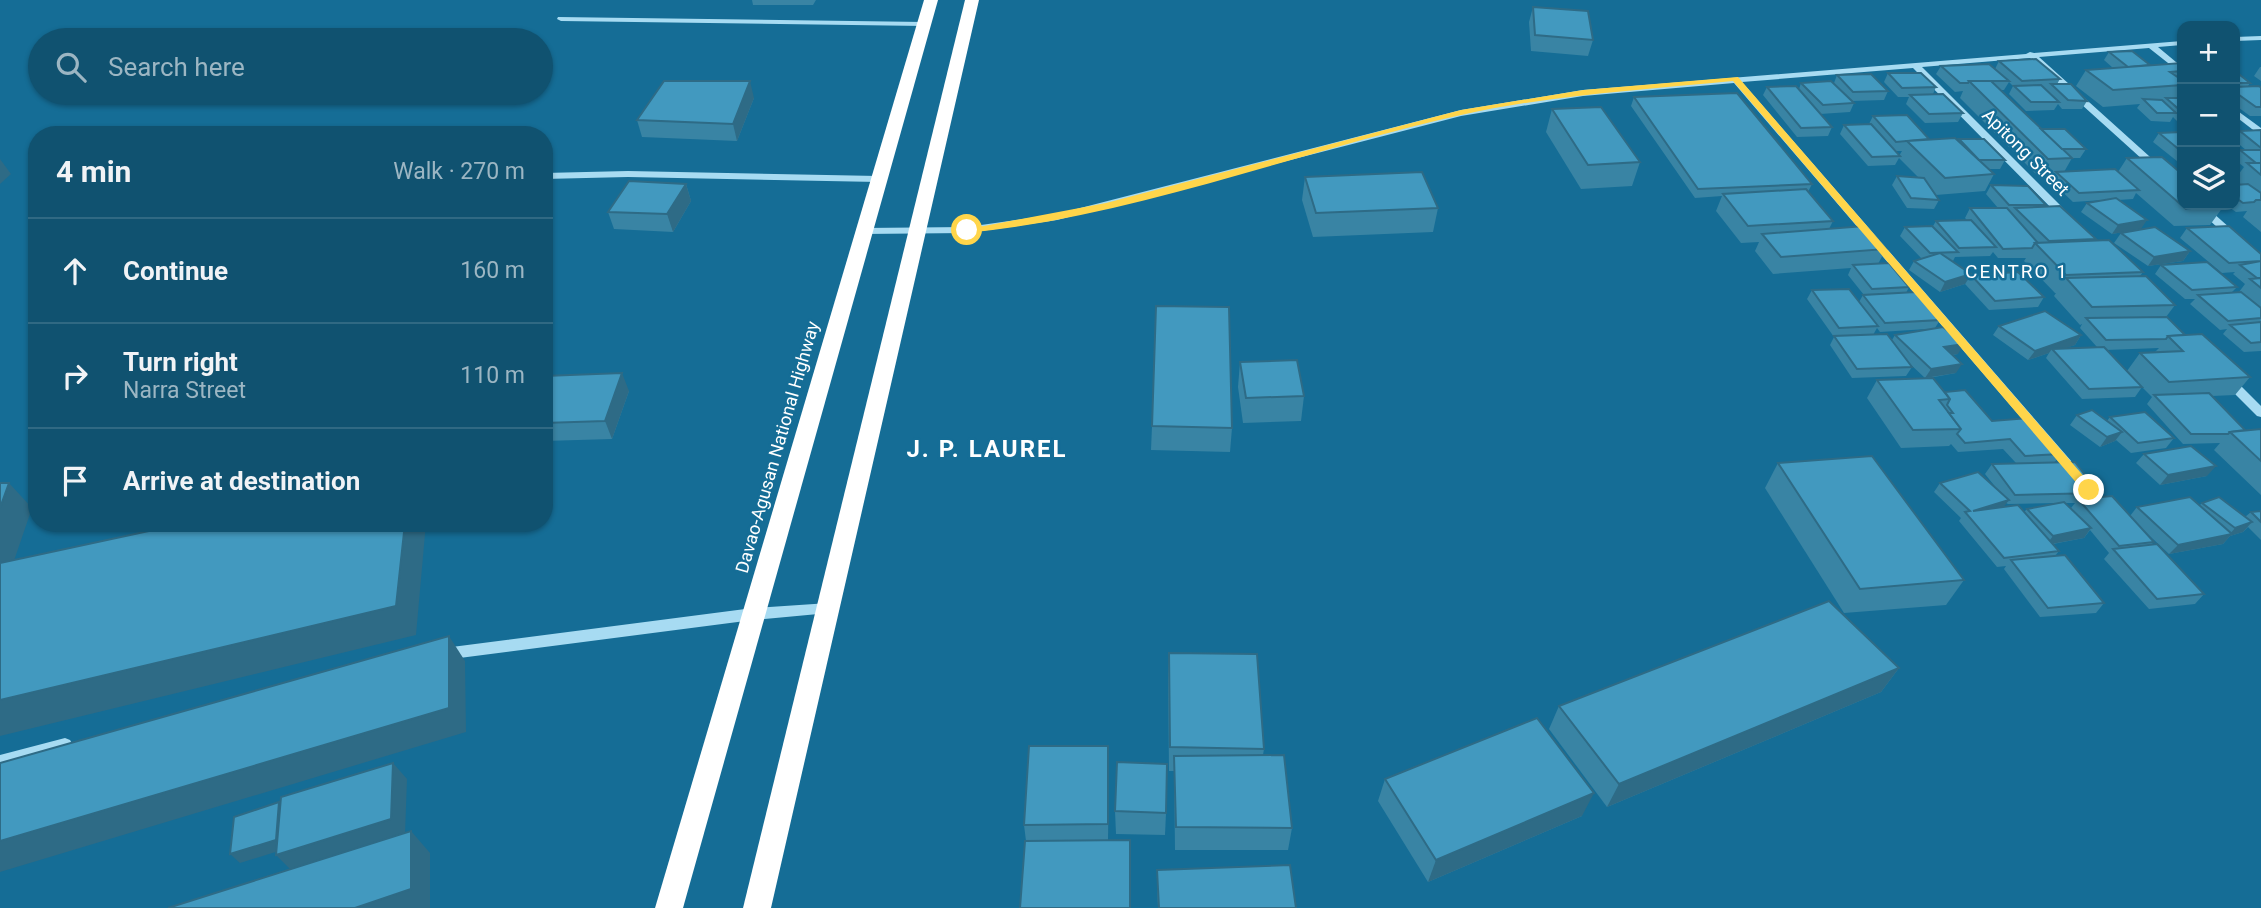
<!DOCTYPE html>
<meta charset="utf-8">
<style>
:root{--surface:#105270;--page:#195875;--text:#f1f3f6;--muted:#9cb6c3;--line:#306983}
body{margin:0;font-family:Roboto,sans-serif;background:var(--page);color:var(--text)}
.controls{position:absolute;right:21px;top:21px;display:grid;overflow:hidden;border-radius:14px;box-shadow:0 2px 5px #0004}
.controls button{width:63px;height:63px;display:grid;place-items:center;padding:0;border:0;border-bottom:2px solid var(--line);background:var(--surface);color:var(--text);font:35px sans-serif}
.stop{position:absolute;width:21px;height:21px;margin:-16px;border:5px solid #ffd54a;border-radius:50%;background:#fff}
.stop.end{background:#ffd54a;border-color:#fff;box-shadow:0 2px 7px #0008}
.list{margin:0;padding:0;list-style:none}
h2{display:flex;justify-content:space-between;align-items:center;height:91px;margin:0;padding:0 28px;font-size:30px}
h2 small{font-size:23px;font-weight:400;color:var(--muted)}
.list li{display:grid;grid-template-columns:46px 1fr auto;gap:21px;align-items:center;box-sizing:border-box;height:105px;padding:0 28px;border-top:2px solid var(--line)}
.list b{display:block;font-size:26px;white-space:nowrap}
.list p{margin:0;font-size:23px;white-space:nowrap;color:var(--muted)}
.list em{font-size:23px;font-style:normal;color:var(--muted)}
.icon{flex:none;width:38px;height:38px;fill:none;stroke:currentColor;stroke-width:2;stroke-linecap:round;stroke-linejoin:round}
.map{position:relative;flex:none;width:2261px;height:908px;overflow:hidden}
.search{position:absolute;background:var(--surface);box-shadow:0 2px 5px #0004;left:28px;top:28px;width:525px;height:77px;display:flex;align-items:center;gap:18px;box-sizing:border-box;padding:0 24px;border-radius:38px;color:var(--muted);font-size:26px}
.panel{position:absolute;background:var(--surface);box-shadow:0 2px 5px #0004;left:28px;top:126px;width:525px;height:406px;border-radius:28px}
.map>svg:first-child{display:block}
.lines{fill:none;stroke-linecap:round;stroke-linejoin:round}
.minor{fill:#a7dbf2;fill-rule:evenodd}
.highway{fill:#fff;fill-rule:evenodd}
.wall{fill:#3984a4;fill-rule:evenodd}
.shaded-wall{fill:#2e6b86}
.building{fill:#4299bf;stroke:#2e6b86;stroke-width:2}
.route{fill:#ffd54a}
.labels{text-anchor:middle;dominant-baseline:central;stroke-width:5;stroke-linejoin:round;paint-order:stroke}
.street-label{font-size:18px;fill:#fff;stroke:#156d96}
.neighbourhood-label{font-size:19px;letter-spacing:2px;fill:#fff;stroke:#156d96}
.district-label{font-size:24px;font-weight:bold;letter-spacing:2px;fill:#fff;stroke:#156d96}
</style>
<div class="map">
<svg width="2261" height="908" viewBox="0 0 2261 908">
<rect width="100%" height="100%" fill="#156d96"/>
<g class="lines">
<g class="minor">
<path d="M558 17 924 22 928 24 924 26 561 21 557 19Z"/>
<path d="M2261 36V40L2235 41V37Z"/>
<path d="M2182 41V45L2158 47 2182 67V74L2149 48 2039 57 2159 165V169H2153L2030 58 1922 67 2070 215V219H2062L1913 68 1742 82 2079 470 2081 473 2079 476H2071L1734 83 1583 96 1461 116 1057 220 967 233 863 234 858 231 863 228 967 227 1057 214 1461 110 1583 90 2026 54 2030 52 2034 53Z"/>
<path d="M2235 109 2261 128V136L2235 116Z"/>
<path d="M628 171 878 176 883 179 878 182 628 177 544 179V173Z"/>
<path d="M2193 205H2204L2239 236V240H2231Z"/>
<path d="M2227 375 2231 376 2261 406V417L2257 416 2223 382 2221 379Z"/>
<path d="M829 603 834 604 836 608 834 612 829 613 753 620 444 660 439 658 437 654 439 650 444 648 753 608Z"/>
<path d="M65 738 70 740 73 745 70 750 0 769V755Z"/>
</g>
<g class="highway">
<path d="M924 0H938L683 908H655Z"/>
<path d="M965 0H979L771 908H743Z"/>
</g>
</g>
<g class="wall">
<path d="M752 0H816L813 5H753Z"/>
<path d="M1533 7 1593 40 1588 56 1531 51 1529 22Z"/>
<path d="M2109 52 2150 65 2182 63V93L2179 98H2182V124H2180L2173 117 2170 122 2151 121 2137 108 2140 104 2103 107 2076 86 2086 70 2113 68 2104 60Z"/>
<path d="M1999 61 2060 79 2057 84 2087 101 2082 109H2062L2058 104 2054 110 2026 111 2009 94 2013 86 2009 82 2004 90H2001L2041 129 2086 149 2080 158H2072L2064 172H2118L2127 158 2223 207 2210 225 2174 226 2136 193 2133 199 2118 200 2141 229 2112 234 2081 212 2087 203 2103 200 2073 202 2051 181 2054 176H2038L1960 98 1963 91 1955 92 1936 74 1941 66 1995 69Z"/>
<path d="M2260 67H2261V81L2254 76Z"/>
<path d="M2235 71 2250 83 2248 86 2261 87V116H2250L2235 105Z"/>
<path d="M1888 73 1936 87 1933 94 1963 113 1958 122 1925 123 1906 104 1909 97H1898L1884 82Z"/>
<path d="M1837 75 1888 91 1884 100 1852 101 1854 103 1850 112 1820 114 1832 127 1828 136 1797 137 1763 95 1767 87 1799 89 1801 83H1834Z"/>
<path d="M1634 97 1812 184 1808 192 1833 221 1829 229 1886 249 1878 264 1909 287 1906 293 1940 320 1935 328 1958 354 1952 355 1956 373 1929 378 1945 392 1992 421 2061 454 2054 463 2099 493 2095 498 2130 516 2137 507 2199 506 2202 503 2245 517 2251 512 2261 511V540L2248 527 2243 532 2230 536 2223 544 2169 554 2137 524 2154 542 2151 545 2204 594 2195 604 2149 609 2104 559 2109 553 2090 530 2084 538 2053 544 2059 551 2055 556 2104 603 2096 613 2040 617 2004 569 2006 566 1997 567 1959 521 1961 518 1934 492 1940 483 1997 489 1985 474 1992 464 2016 463 2003 449 1958 452 1951 444 1949 446 1901 448 1867 398 1877 380 1925 378 1909 363 1912 367 1906 376 1852 378 1830 345 1834 337 1807 299 1812 290 1859 302 1863 295H1864L1848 275 1851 268 1773 274 1755 251 1759 242 1741 243 1716 211 1722 196 1695 198 1631 106ZM1877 328 1880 332 1927 329 1895 335 1892 340 1873 335ZM2006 503 2008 504 2057 503 2027 509 2024 512 2003 507ZM2065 503H2075L2071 508Z"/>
<path d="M754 98 737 141 642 137 637 120Z"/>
<path d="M1552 109 1640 162 1632 186 1581 189 1546 132Z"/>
<path d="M1873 116 1929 139 1958 141 1959 139 2005 160 2000 169H1988L1994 174 1985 191 1936 195 1939 200 1934 209 1907 208 1892 185 1897 176 1918 177 1899 158 1895 165 1868 166 1840 134 1844 125 1869 124ZM1895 151H1902L1899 156Z"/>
<path d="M2261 130V232L2243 217 2247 211 2236 212 2226 205H2235V185L2239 184 2235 181V179L2244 167 2235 160V158L2240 150H2246L2235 141V138L2240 131Z"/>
<path d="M2182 132V165L2153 142 2159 133Z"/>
<path d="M1305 177 1438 208 1433 232 1313 237 1302 200Z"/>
<path d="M686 184 691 201 673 232 614 229 608 212Z"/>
<path d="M1991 185 2046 205 2045 206 2096 239 2095 241 2143 272 2140 276 2175 305 2166 317 2186 335 2250 377 2235 395 2212 396 2245 430 2261 429V495L2214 450 2220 443 2183 444 2147 404 2152 397 2142 387 2135 397 2082 399 2046 358 2049 353 2028 360 1993 335 1999 326 2081 335 2075 345 2064 348 2097 347 2080 328 2082 324 2080 325 2054 296 2056 293H2055L2024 261 2026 258H1998L1993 252 1990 256 1955 257 1953 261H1951L1971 274 1965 284 1940 292 1909 270 1914 261 1922 259 1900 236 1905 227 1933 226 1936 221 1967 220 1965 218 1970 208H1998L1986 194ZM2159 348 2155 352 2140 353 2127 371 2106 350Z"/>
<path d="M2187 228 2261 254V351L2244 352 2223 334 2227 329 2220 330 2190 304 2195 299H2185L2155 274 2161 265 2237 287 2232 292H2239L2245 284 2233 274 2235 272 2222 273 2180 238Z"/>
<path d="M2121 233 2190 251 2183 261 2148 266 2114 243Z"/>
<path d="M1971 275 2044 297 2038 307 1989 310 1965 284Z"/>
<path d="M1240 362 1304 396 1301 421 1243 423 1238 387Z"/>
<path d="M544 376 629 391 612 439 544 441Z"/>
<path d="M2077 415 2107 421 2110 417 2174 438 2166 448 2131 453 2116 440 2115 441 2100 447 2070 425Z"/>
<path d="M1152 426 1232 428 1230 452 1151 450Z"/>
<path d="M2144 454 2207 476 2160 485 2136 463Z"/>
<path d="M1778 463 1964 580 1946 605 1844 613 1765 488Z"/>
<path d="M1169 653 1264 749 1263 755 1292 828 1288 850H1175L1174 771H1169L1168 677Z"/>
<path d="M1899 668 1881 692 1607 807 1549 729 1559 706Z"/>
<path d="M1109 769 1108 840 1026 841 1024 825Z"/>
<path d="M1385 779 1582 816 1428 882 1378 801Z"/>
<path d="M1115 811 1166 813 1165 835 1116 834Z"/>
<path d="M1157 870 1296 908H1158L1157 885Z"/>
</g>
<g class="shaded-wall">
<path d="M750 81 754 98 737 141 733 124Z"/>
<path d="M0 159 11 174 0 184Z"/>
<path d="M686 184 691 201 673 232 667 214Z"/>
<path d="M2147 220 2141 229 2112 234 2118 225Z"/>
<path d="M2190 251 2183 261 2148 266 2154 257Z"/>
<path d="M1971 274 1965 284 1940 292 1945 282Z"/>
<path d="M2081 335 2075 345 2055 352 2052 349 2049 353 2028 360 2035 351Z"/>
<path d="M1964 344 1958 354 1938 357 1944 347Z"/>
<path d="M1962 364 1956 373 1925 378 1931 369Z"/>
<path d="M622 373 629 391 612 439 605 421Z"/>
<path d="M2122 432 2115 441 2100 447 2107 437Z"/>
<path d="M2216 466 2207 476 2160 485 2168 475Z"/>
<path d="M9 483 32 508 5 587 0 588V508Z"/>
<path d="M2009 500 2002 509 1973 511Z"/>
<path d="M2252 522 2243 532 2230 536 2223 544 2169 554 2178 545 2229 535 2235 528Z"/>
<path d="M405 523H426L416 635 0 736V700Z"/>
<path d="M2091 528 2084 538 2046 545 2053 536Z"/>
<path d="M449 636 465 661 466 732 0 872V841Z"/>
<path d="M1899 668 1881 692 1607 807 1619 784Z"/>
<path d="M1108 746 1109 769 1108 846Z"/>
<path d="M393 763 407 779 405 835 292 871 276 855Z"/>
<path d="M1594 793 1582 816 1428 882 1436 860Z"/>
<path d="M279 802 285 849 240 863 230 854Z"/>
<path d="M411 831 430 853V908H355Z"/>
</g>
<g class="building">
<path d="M1533 7 1588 11 1593 40 1535 35Z"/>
<path d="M2132 51 2150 65 2128 67 2109 52Z"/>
<path d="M2036 59 2060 79 2022 81 1999 61Z"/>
<path d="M2182 63V71L2170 72 2182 80V85L2113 90 2086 70Z"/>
<path d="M1989 64 2009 81H1969L1968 83H1960L1941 66Z"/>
<path d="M2235 71 2250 83H2235Z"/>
<path d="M1888 73H1921L1936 87 1902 88Z"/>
<path d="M1871 74 1888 91 1853 92 1837 75Z"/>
<path d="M664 81H750L733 124 637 120Z"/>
<path d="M1831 81 1854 103 1823 105 1801 83Z"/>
<path d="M1969 81H1991L2072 158 2048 159Z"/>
<path d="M2051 84H2071L2087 101 2068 100Z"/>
<path d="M2041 85 2059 102H2031L2014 86Z"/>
<path d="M1796 86 1832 127 1801 128 1767 87Z"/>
<path d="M2258 86 2261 87V107H2256L2235 92V87Z"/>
<path d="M1737 93 1812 184 1698 189 1634 97Z"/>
<path d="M1943 94 1963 113 1929 114 1910 95Z"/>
<path d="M2166 98H2182V112Z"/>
<path d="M2143 99 2162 100 2176 113H2157Z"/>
<path d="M1601 107 1640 162 1588 165 1552 109Z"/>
<path d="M1907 115 1929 139 1896 142 1873 116Z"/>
<path d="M1871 124 1900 156 1872 157 1844 125Z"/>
<path d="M2041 129H2065L2086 149H2062Z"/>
<path d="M2261 130V148L2240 131Z"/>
<path d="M2182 132V152L2159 133Z"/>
<path d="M1955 138 1994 174 1945 178 1907 141Z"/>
<path d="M1959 139H1984L2005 160H1979Z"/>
<path d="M2240 150H2261V163H2256Z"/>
<path d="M2162 157 2182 174V205H2220L2223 207 2186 209 2127 158Z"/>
<path d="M2247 163H2261V175Z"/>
<path d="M2115 169 2139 190 2079 193 2056 172Z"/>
<path d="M1422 172 1438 208 1316 213 1305 177Z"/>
<path d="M1897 176 1924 178 1939 200 1911 198Z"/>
<path d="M629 181 686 184 667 214 608 212Z"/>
<path d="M2248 184 2261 193V200H2256L2254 202 2243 203 2235 197V185Z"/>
<path d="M1991 185 2028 186 2046 205H2009Z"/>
<path d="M1806 189 1833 221 1748 226 1723 194Z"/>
<path d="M2116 198 2147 220 2118 225 2087 203Z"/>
<path d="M2060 206 2096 239 2049 241 2015 208Z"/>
<path d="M1970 208H2007L2038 243H2035L2032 248 2003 249Z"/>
<path d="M1971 220 1996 247 1959 248 1936 221Z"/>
<path d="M1865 226 1886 249 1781 257 1762 234Z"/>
<path d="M1932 226 1958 252 1930 253 1905 227Z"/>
<path d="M2229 226 2261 254V278H2257L2240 265 2261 261 2229 263 2187 228Z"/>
<path d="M2155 227 2190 251 2154 257 2121 233Z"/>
<path d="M2109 240 2143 272 2066 275 2035 243Z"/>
<path d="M1940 253 1971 274 1945 282 1914 261Z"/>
<path d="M2207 262 2237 287 2192 290 2161 265Z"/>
<path d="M1889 263 1909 287 1872 289 1853 265Z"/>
<path d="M2018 272 2044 297 1995 301 1971 275Z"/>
<path d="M2146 276 2175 305 2092 307 2066 278Z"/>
<path d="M2261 278V288L2250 279Z"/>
<path d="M1849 289 1878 326 1839 328 1812 290Z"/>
<path d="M1916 292 1940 320 1885 323 1863 295Z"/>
<path d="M2241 292 2261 308V318L2228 321 2198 295Z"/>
<path d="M1156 306 1229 307 1232 428 1152 426Z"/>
<path d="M2045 311 2081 335 2035 351 1999 326Z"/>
<path d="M2167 317 2185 335 2168 336 2166 339 2106 340 2086 318Z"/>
<path d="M2261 322V342L2251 343 2230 325Z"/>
<path d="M1943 327 1964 344 1944 347 1962 364 1931 369 1895 335Z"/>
<path d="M1887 334 1912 367 1857 369 1834 336Z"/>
<path d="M2202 334 2250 377 2169 382 2140 353 2183 351 2168 336Z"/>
<path d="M2104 347 2142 387 2089 389 2052 349Z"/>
<path d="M1297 360 1304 396 1246 398 1240 362Z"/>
<path d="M622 373 605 421 544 423V376Z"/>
<path d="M1933 378 1950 399 1939 400 1961 429 1913 430 1877 380Z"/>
<path d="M1965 390 1992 421 2029 418 2061 454 2025 456 2010 439 1965 443 1957 434 1961 429 1949 413H1953L1947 405 1950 399 1945 392Z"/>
<path d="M2209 393 2245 430 2230 432 2228 434H2191L2154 395Z"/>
<path d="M2092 410 2122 432 2107 437 2077 415Z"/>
<path d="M2145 412 2174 438 2138 443 2110 417Z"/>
<path d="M2261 429V461L2230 432Z"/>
<path d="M2191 446 2216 466 2168 475 2144 454Z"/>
<path d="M1872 456 1964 580 1860 589 1778 463Z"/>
<path d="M2075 462 2099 493 2015 495 1992 464Z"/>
<path d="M1978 472 2009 500 1973 511 2018 505 2059 551 2004 558 1965 512 1970 511 1940 483Z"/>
<path d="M0 483H9L0 508Z"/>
<path d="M2112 496 2154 542 2119 546 2078 499Z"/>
<path d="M2190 497 2232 534 2178 545 2137 507Z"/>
<path d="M2219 497 2252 522 2235 528 2202 503Z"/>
<path d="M2064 502 2091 528 2053 536 2027 509Z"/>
<path d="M2261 511V522L2251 512Z"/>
<path d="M186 523H405L396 606 0 700V563Z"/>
<path d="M2157 544 2204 594 2157 599 2113 549Z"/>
<path d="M2065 555 2104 603 2048 608 2011 560Z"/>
<path d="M1829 601 1899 668 1619 784 1559 706Z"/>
<path d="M449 636V708L0 841V763Z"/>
<path d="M1169 653 1257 654 1264 749 1170 747Z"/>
<path d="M1537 718 1594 793 1436 860 1385 779Z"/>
<path d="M1029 746H1108V824L1024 825Z"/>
<path d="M1284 755 1292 828 1176 827 1174 756Z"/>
<path d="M1117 762 1167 764 1166 813 1115 811Z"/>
<path d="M393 763 391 819 276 855 281 797Z"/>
<path d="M279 802 276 840 230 854 234 817Z"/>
<path d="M411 831V889L355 908H168Z"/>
<path d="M1130 840V908H1020L1025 841Z"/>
<path d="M1290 865 1296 908H1159L1157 870Z"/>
</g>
<path class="route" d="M1738 77 2093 487V493H2085L1733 81C1642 90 1550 95 1461 115 1296 152 1136 216 967 233L963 230 1106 203 1461 110 1583 90Z"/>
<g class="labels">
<g class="street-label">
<text transform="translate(2026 152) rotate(45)">Apitong Street</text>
<text transform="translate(777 447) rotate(-74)">Davao-Agusan National Highway</text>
</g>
<g class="neighbourhood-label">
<text x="2017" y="271">CENTRO 1</text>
</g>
<g class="district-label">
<text x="987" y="449">J. P. LAUREL</text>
</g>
</g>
</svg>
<div class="controls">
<button>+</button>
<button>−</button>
<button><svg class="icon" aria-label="layers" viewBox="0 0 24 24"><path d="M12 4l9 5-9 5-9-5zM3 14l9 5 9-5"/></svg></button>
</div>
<div class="stop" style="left:967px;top:230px"></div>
<div class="stop end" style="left:2089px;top:490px"></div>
<div class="search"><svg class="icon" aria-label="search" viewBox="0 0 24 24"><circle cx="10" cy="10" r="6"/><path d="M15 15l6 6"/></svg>Search here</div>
<section class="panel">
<h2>4 min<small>Walk · 270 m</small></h2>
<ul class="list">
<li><svg class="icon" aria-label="ahead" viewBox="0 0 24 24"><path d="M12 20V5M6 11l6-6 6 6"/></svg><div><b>Continue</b></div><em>160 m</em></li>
<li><svg class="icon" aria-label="right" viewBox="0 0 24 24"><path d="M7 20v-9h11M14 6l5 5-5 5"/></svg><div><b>Turn right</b><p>Narra Street</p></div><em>110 m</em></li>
<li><svg class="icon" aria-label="arrive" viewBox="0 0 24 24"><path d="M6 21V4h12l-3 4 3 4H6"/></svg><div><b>Arrive at destination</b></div></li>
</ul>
</section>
</div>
